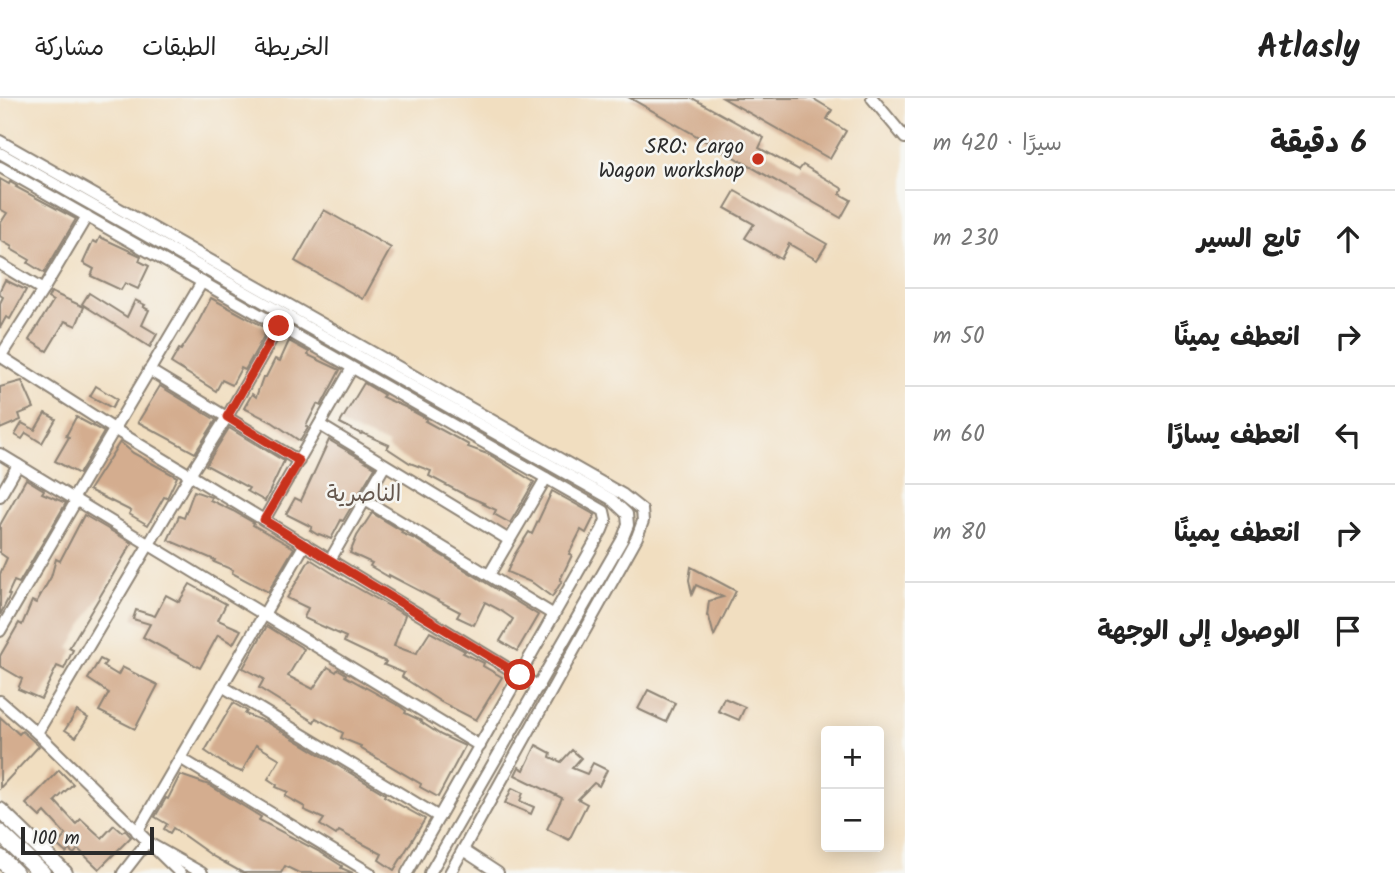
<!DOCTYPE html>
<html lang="ar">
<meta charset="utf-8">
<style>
:root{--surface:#fff;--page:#f6f6f6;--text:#222;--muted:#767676;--line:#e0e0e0}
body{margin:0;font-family:Kalam,"Playpen Sans Arabic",sans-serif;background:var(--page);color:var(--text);direction:rtl}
.controls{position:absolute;right:21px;bottom:21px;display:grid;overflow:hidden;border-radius:7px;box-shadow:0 4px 18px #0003}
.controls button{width:63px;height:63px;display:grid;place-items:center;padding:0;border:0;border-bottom:2px solid var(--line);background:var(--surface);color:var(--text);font:35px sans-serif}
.scale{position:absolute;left:21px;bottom:18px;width:133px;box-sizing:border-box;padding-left:7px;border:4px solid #2b2b2b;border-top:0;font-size:19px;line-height:24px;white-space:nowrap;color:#2b2b2b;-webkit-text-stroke:5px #f6f6f2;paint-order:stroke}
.stop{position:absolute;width:21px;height:21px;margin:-16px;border:5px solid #c8321e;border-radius:50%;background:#fff}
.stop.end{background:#c8321e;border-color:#fff;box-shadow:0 2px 7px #0008}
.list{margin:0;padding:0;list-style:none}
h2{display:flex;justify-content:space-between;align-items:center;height:91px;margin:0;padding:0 28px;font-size:30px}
h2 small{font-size:23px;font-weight:400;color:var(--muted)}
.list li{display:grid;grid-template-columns:46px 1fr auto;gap:21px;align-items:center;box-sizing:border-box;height:98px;padding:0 28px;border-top:2px solid var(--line)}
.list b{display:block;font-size:26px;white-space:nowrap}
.list em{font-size:23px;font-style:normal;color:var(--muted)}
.icon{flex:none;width:38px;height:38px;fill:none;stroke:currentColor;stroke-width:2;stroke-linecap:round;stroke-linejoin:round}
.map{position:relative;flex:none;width:905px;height:775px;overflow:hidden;direction:ltr}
header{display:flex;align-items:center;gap:42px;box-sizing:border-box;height:98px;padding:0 35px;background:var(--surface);border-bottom:2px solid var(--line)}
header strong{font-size:33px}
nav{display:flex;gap:38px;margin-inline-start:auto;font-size:24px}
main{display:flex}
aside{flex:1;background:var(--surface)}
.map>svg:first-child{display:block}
.building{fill:#d4ad8f}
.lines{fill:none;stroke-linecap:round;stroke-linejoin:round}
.minor-casing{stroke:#8e8476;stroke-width:14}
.major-casing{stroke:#8e8476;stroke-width:18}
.highway-casing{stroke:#8e8476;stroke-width:19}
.minor{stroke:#fff;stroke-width:10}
.major{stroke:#fff;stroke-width:14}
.highway{stroke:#fff;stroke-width:16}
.route{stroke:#c8321e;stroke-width:9}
.poi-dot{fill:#c8321e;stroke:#f6f6f2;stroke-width:2.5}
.labels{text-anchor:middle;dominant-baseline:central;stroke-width:5;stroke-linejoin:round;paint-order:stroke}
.poi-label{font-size:21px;fill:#2b2b2b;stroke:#f6f6f2;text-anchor:end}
.neighbourhood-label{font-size:23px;fill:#66584e;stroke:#f6f6f2}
</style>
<header>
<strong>Atlasly</strong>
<nav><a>الخريطة</a><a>الطبقات</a><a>مشاركة</a></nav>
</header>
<main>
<aside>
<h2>6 دقيقة<small>سيرًا · 420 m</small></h2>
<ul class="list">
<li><svg class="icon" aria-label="ahead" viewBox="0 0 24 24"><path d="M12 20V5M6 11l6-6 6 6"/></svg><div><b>تابع السير</b></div><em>230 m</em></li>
<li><svg class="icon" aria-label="right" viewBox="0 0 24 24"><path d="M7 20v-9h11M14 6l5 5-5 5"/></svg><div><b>انعطف يمينًا</b></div><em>50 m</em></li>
<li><svg class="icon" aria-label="left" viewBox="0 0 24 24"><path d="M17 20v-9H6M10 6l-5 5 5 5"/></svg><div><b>انعطف يسارًا</b></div><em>60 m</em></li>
<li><svg class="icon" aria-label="right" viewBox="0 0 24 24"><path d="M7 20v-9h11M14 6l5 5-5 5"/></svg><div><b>انعطف يمينًا</b></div><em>80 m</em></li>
<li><svg class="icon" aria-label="arrive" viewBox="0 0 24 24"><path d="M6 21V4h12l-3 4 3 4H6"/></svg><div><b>الوصول إلى الوجهة</b></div></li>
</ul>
</aside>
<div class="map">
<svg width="905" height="775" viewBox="0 0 905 775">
<rect width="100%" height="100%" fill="#f6f6f2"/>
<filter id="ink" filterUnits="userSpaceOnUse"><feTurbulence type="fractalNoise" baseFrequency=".0143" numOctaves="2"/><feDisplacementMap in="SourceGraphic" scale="14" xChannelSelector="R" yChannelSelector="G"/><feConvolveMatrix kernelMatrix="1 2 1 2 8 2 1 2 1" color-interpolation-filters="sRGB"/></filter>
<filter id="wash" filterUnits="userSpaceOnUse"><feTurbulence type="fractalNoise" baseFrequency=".00686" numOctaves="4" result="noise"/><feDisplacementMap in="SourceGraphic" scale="28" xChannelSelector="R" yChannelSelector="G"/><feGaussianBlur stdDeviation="1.57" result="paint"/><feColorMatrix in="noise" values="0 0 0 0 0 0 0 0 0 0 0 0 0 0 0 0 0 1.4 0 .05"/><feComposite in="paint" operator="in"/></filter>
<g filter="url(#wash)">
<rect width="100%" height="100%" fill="#f1dec0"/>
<g id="blocks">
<g class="building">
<path d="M630 0H692L764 40 759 50 799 72 803 67 843 91 840 96 851 102 841 120Z"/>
<path d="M723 0H812L832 12 827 21 846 33 830 61Z"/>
<path d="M0 81 9 86 10 84 17 88 16 89 76 121 44 175 28 165 30 162 11 151 12 149 0 142V126L7 115 0 111Z"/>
<path d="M735 93 827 146 817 162 789 146 781 161 745 140 754 126 725 110Z"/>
<path d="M324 112 391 150 363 201 295 163Z"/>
<path d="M100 139 141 158 139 163 149 168 138 191 125 185 121 192 91 178 94 171 83 165 93 143 97 145Z"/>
<path d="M5 182 26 192 10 221 6 219 0 230V205L3 199 0 197V192Z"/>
<path d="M51 194 84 209 76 228 65 223 47 253 29 242 53 203 48 200Z"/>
<path d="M89 195 127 219 135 202 145 207 143 209 149 212 142 227 157 236 150 249 82 206Z"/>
<path d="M211 200 268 231 245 272 241 270 232 287 222 282 216 293 171 265 179 251 181 252 193 234Z"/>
<path d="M289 243 309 254 308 257 340 272 321 308 317 306 306 328 308 330 300 343 272 324 244 310 252 296 256 299 263 279H266L275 261 280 263Z"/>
<path d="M22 283 34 310 19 316 21 322 0 331V289Z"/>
<path d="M364 285 384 297 382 299 405 309 427 321 425 323 469 347 468 349 490 357 534 384 510 425 494 416 496 412 483 406 484 405 467 398 429 378 431 373 410 365 387 350 389 347 362 335 361 336 340 325Z"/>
<path d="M96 288 117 301 112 310 90 298Z"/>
<path d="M160 288 216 322 195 355 138 324Z"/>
<path d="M45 315 56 321 42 345 26 335 22 341 15 337 22 325 35 332Z"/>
<path d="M76 319 104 334 79 376 55 363 69 339 66 338Z"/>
<path d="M229 330 284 363 265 403 247 393 249 390 206 367Z"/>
<path d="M329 342 375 369 343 423 341 422 331 441 319 436 318 437 310 432 312 429 286 416 295 400 301 403Z"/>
<path d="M120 344 133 355 177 379 167 400 164 399 148 427 129 416 131 413 89 392Z"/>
<path d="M26 381 44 392 42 395 66 405 19 485 14 483 8 496 10 497 0 517V476L7 460 0 455V427Z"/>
<path d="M194 393 211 399 210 402 233 413 254 425 253 427 294 450 268 494 232 475 233 472 214 464 215 462 168 442 179 418 184 420Z"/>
<path d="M552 393 595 417 586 435 581 432 569 456 572 457 560 482 562 483 552 499 533 485 507 474 515 456 529 434 532 436Z"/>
<path d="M372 415 402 433 401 435 415 441 538 517 517 553 500 543 513 521 500 512 485 504 474 527 457 519 460 514 389 477V479L370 468 372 465 350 455 357 438Z"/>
<path d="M84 417 132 445 69 550 73 552 64 571 57 568 41 601 18 591 22 581 0 568V558L19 525 22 527 32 503 36 505 51 479 56 461 60 463Z"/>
<path d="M310 461 345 483 405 517 394 548 416 556 430 534 465 553 463 555 484 565 483 568 502 579 476 622 441 604 402 579 404 575 384 567 386 564 344 544 346 539 304 520 308 510 287 500Z"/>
<path d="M691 469 736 493 714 538 709 519 707 518 709 503 723 499 696 487 692 496 689 482Z"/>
<path d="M190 486 226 506 218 522 241 532 233 546 218 537 200 570 143 539 150 526 133 521 136 512 155 518 166 497 179 504Z"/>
<path d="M267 528 304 551 288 578 313 591 328 569 336 574 338 571 346 576 345 578 401 609 406 613 405 615 422 623 421 624 441 637 465 648 438 699 420 689 421 686 360 650 361 648 341 640 343 635 316 620 314 624 259 590 264 581 243 570Z"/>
<path d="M100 561 106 564 103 568 118 577 122 569 158 587 135 631 99 613 109 595 88 581Z"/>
<path d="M648 592 675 605 666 624 638 611Z"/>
<path d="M724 600 745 609 739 622 718 613Z"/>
<path d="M233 605 247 613 245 616 266 624 385 696 384 698 425 721 394 772 379 762 382 756 339 733 336 737 320 727 324 721 304 712 305 709 285 698 288 694 276 689 277 687 268 681 280 661 256 647 242 674 229 669 205 653Z"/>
<path d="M77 613 88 620 76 639 65 632Z"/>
<path d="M0 619 19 636 22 633 39 648 0 690Z"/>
<path d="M536 647 551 655 550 659 561 664 572 652 581 660 572 670 587 676 593 665 607 672 599 688 594 685 578 701 587 706 569 742 547 731 562 700 515 677 519 669 524 672Z"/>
<path d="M59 672 73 686 55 703 76 726 81 721 102 740 114 727 122 734 125 732 131 739 99 771 78 751 74 756 69 752 66 755 57 747 66 737 45 714 40 719 26 706Z"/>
<path d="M180 677 209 687 261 719 259 722 320 754 342 768 341 770 353 775H299L285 768 281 775H243L214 759 173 730 170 735 164 731 167 726 155 719 166 700 168 701Z"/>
<path d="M512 690 523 695 520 703 534 709 531 716 505 705Z"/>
</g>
</g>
</g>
<g filter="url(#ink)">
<use href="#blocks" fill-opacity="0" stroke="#8e8476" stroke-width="2"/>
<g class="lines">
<defs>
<g id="minor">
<path d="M872 0 905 40"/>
<path d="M0 43 622 396 642 412 643 423 637 439 450 775"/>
<path d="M0 55 611 401 627 416 628 427 622 442 430 775"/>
<path d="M0 69 604 413 606 422 602 432 407 775"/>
<path d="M0 166 43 192"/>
<path d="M0 258 114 331 539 589"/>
<path d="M0 259 43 192 87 118"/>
<path d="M149 272 299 363"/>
<path d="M320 327 509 442"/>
<path d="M0 356 480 648"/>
<path d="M0 398 18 367"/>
<path d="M73 401 202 184"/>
<path d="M365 402 554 517"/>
<path d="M264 422 352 270"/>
<path d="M330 462 385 367"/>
<path d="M489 477 546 380"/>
<path d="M0 533 76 403"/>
<path d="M222 588 439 719"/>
<path d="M0 603 37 635 180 775"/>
<path d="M37 635 190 377 227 319 279 228"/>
<path d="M180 660 370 775"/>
<path d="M137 734 305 446"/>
<path d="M463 752 498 775"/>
<path d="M123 775 147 744 202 775"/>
</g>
<path id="major" d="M0 712 65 775"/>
<g id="highway">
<path d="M0 735 42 775"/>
<path d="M0 760 15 775"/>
</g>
</defs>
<use href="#minor" class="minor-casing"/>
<use href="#major" class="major-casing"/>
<use href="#highway" class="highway-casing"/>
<use href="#minor" class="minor"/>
<use href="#major" class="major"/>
<use href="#highway" class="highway"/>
</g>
</g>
<g class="lines" filter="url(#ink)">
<path class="route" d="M279 228 227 319 299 363 264 422 520 577"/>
</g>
<circle class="poi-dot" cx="758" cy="61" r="7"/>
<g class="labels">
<g class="poi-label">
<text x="744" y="49">SRO: Cargo<tspan x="744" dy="24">Wagon workshop</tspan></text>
</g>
<g class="neighbourhood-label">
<text x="364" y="397">الناصرية</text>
</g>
</g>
</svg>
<div class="controls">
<button>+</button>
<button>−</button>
</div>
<div class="scale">100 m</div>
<div class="stop" style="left:520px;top:577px"></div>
<div class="stop end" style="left:279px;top:228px"></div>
</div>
</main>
